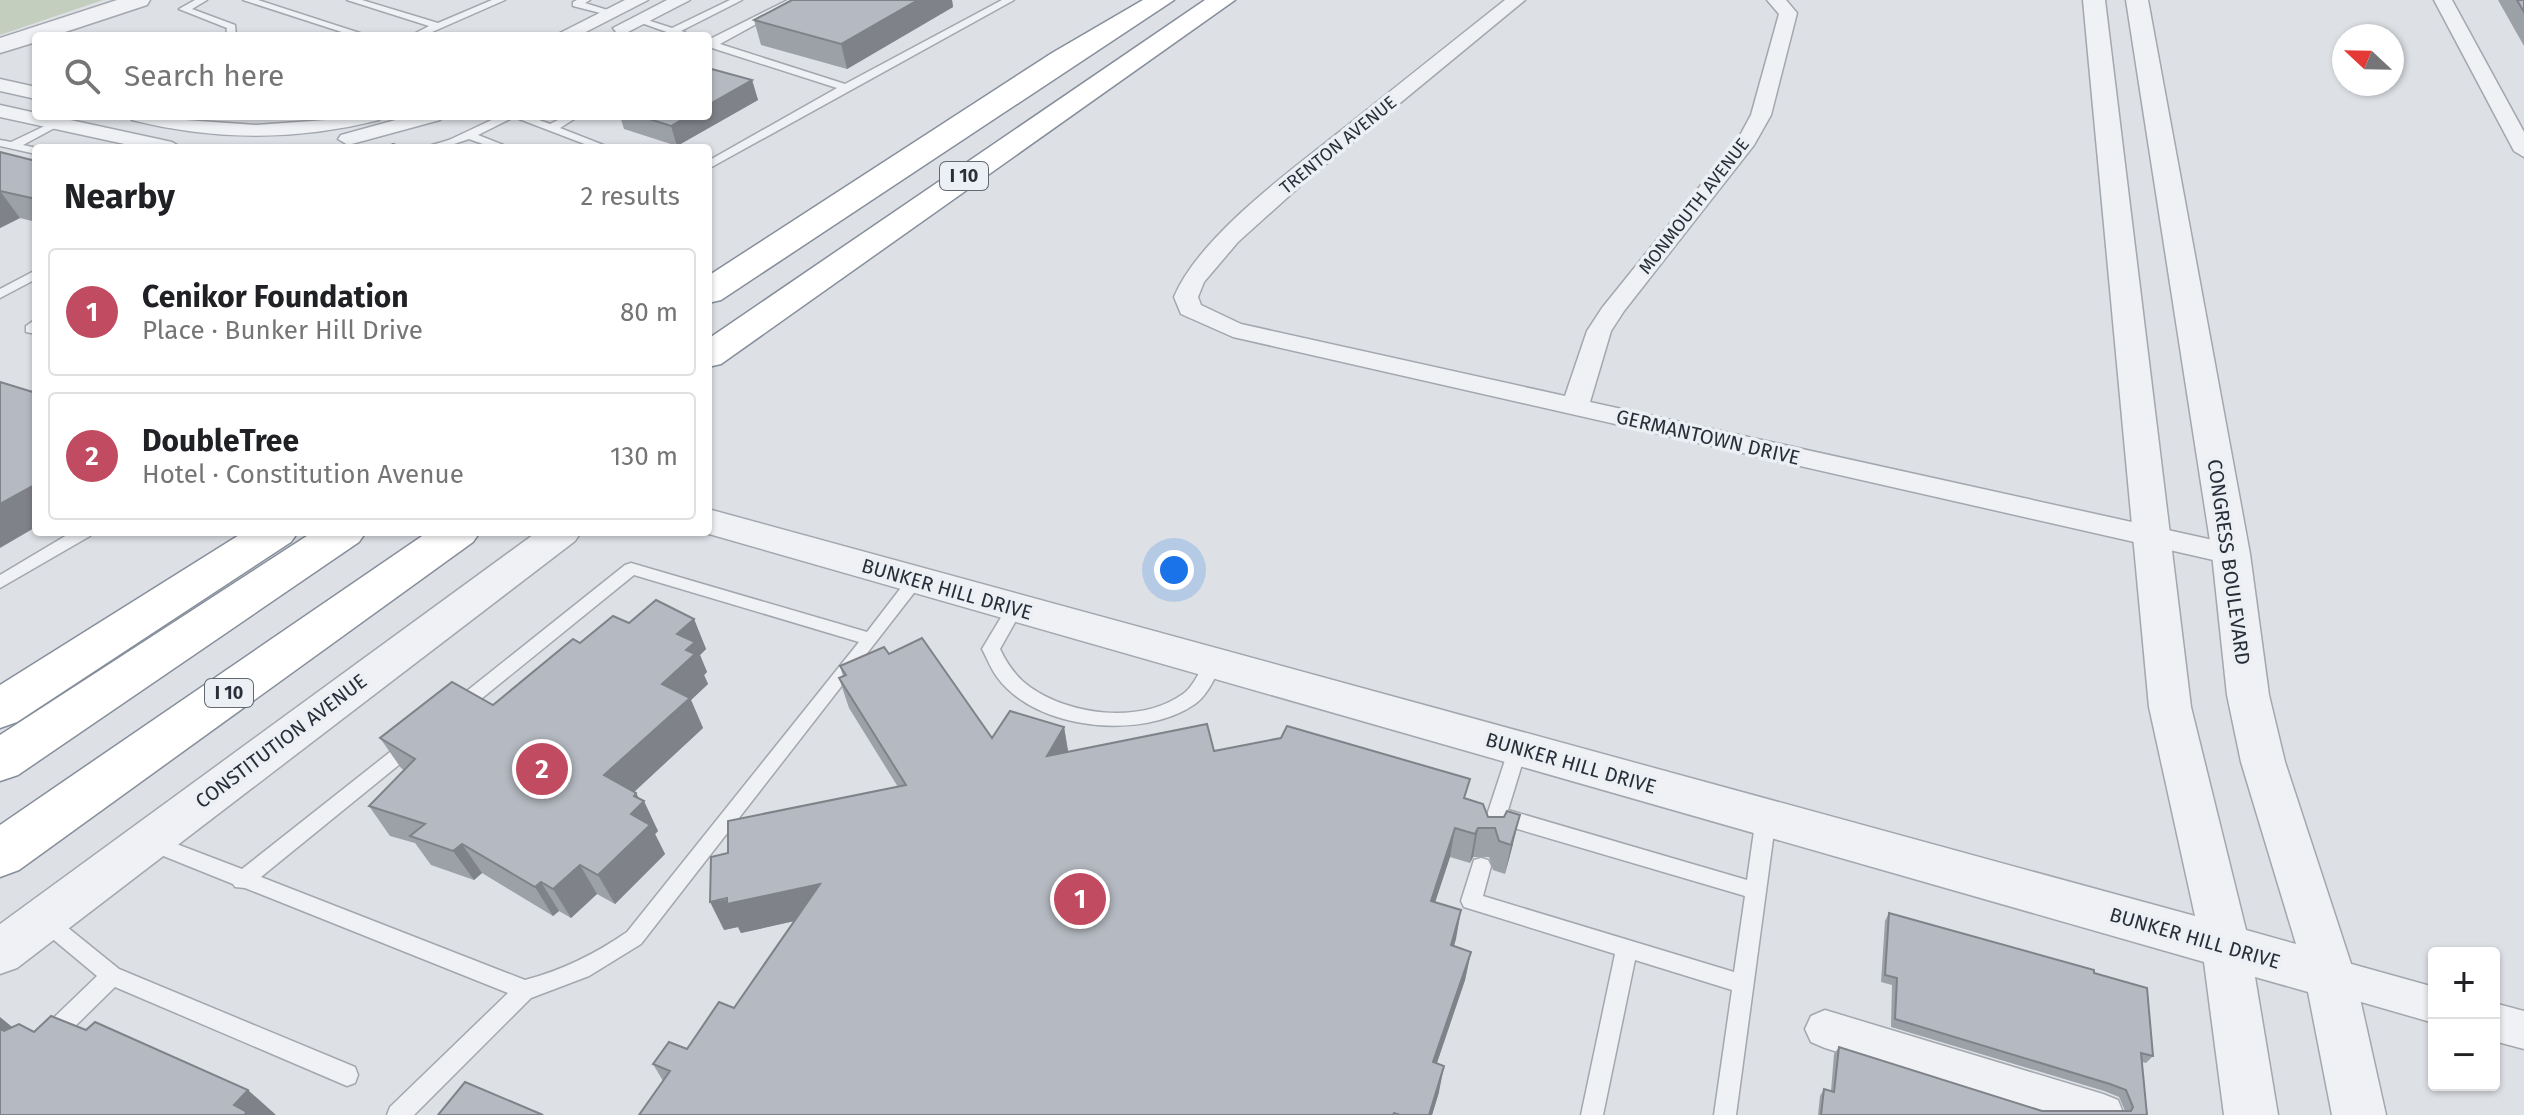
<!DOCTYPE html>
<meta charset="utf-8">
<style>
:root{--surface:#fff;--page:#f2f2f2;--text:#202124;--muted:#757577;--line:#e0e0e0;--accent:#c14b60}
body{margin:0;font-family:"Fira Sans",sans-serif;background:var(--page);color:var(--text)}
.controls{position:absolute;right:24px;bottom:24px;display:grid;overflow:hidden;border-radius:8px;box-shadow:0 2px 6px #0004}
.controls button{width:72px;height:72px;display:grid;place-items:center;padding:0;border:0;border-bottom:2px solid var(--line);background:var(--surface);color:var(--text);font:40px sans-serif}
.compass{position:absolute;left:2332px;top:24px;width:72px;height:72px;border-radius:50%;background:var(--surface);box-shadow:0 2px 6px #0004;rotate:292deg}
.you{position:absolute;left:1174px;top:570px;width:28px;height:28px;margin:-20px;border:6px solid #fff;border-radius:50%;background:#1a73e8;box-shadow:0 0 0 12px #1a73e833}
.badge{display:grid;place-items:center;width:52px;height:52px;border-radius:50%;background:var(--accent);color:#fff;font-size:26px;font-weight:700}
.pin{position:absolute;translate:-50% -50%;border:4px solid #fff;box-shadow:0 2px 8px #0006}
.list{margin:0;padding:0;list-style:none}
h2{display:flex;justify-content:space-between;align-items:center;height:104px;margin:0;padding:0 32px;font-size:34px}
h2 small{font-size:26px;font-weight:400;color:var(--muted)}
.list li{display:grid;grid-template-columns:52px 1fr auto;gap:24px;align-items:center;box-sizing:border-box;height:128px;margin:0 16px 16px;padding:0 16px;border:2px solid var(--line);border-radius:8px}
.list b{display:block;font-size:30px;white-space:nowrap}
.list p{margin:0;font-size:26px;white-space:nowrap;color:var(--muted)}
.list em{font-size:26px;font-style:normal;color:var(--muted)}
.icon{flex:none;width:44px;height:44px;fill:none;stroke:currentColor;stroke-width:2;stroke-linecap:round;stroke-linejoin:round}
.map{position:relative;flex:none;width:2524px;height:1115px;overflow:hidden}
.search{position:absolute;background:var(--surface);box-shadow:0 2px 6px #0004;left:32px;top:32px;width:680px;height:88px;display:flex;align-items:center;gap:20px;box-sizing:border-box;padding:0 28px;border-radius:8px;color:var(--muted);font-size:30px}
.panel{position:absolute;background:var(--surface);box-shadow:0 2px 6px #0004;left:32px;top:144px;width:680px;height:392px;border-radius:8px}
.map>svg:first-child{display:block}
.green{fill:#c3cebf}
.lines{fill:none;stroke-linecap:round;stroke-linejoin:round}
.service-casing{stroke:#a3a7ae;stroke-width:3}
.minor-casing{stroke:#a3a7ae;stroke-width:3}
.tertiary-casing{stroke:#a3a7ae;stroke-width:3}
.motorway-casing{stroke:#868e9b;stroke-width:3}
.service{fill:#eff1f4;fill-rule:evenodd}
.minor{fill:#eff1f4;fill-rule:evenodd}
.tertiary{fill:#eff1f4;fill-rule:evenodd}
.motorway{fill:#fff;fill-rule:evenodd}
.wall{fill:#9ca0a7}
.shaded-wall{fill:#7f8288}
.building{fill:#b5bac2;stroke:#7f8288;stroke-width:2}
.labels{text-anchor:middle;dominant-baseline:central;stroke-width:7;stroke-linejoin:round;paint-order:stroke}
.far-street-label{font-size:18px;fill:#282f3a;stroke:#eceff3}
.shield{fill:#eceff3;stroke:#636972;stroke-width:2}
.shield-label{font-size:18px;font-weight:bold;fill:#282f3a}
.street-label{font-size:20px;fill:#282f3a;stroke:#eceff3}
</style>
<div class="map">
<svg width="2524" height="1115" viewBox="0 0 2524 1115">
<rect width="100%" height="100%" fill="#dde0e5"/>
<path class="green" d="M0 0H103L0 35Z"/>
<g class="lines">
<defs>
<g id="service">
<path d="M195 0H207L192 9 235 25 236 36H226L227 28 179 9Z"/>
<path d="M243 0H258L369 36H354Z"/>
<path d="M347 0H362L438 23 492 0H505L423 36H410L429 26Z"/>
<path d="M577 0H590L585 3 617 13 612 16 573 6V2Z"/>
<path d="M730 0H742L681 31 685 32 686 36H678L633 20 638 17 672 28Z"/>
<path d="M788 0H800L720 44 845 84 1002 0H1014L708 169V161L837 88 712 48 708 49V40Z"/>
<path d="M500 116H528L550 124 566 116H579L560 128 611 148H595L514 117 478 135 511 148H494L469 139 442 148H422L449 140Z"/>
<path d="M53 122 62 124 23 145 37 148 36 154 0 146V140L11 142Z"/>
<path d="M36 270V279L0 298V289Z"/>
<path d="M36 319V334L26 332V326Z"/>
<path d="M72 532H92L90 536 0 588V575Z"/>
<path d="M631 563 867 632 910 576H922L924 580 641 944 589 976 531 998 414 1115H387L390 1107 508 993 245 888 235 887 233 884 146 849 143 843 146 837 153 835 242 869 404 741 410 739 416 741 419 746 416 751 261 877 525 980C563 970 595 954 627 932L859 642 634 575 465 712 459 714 453 712 450 707 453 702 625 565Z"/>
<path d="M1015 602 1021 604 1023 608 1000 649C1007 664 1016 677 1030 687 1071 716 1141 724 1183 694 1194 686 1200 670 1207 658H1219L1222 663C1215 677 1208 695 1195 704 1142 741 1035 730 997 677 991 669 987 658 982 649L1009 604Z"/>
<path d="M1518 741 1524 743 1527 748 1508 810 1747 880 1756 817 1759 811 1766 809 1773 811 1776 817 1736 1115H1714L1732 990 1635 960 1603 1115H1581L1615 954 1464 907 1461 901 1474 860 1481 858 1488 860 1491 866 1483 896 1734 972 1745 896 1504 825 1502 829 1495 831 1488 829 1485 823 1487 815 1509 748 1512 743Z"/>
<path d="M44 911 51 914 119 969 355 1067 358 1075 355 1083 347 1086 115 987 58 1043 50 1046 42 1043 39 1036 42 1029 97 976 37 926 34 920 37 914Z"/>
</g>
<g id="minor">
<path d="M625 0H648L578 36H554Z"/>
<path d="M667 0H690L628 32H616L613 28Z"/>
<path d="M1505 0H1525L1309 178 1238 242 1204 282 1198 297 1201 305 1241 324 1565 396 1587 331 1602 308 1738 139 1751 115 1779 14 1767 0H1786L1797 13 1771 115 1754 145 1624 311 1611 331 1590 402 2231 544 2242 547 2246 554 2242 561 2231 564 1233 337 1181 314 1174 297C1200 235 1294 168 1347 126 1399 84 1452 42 1505 0Z"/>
<path d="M2434 0H2452L2524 132V157L2514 151Z"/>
<path d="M0 79 36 87V99L0 91Z"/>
<path d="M0 105 36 113V116H52L172 142 182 148H143L0 117Z"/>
<path d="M129 116 256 125 382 116 379 120C296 141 215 141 132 120Z"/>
<path d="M410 116H443L440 120 348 145 338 139 341 135Z"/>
<path d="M2330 958 2434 987V1023L2316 989 2310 976 2316 963Z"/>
<path d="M2494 1003 2524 1011V1049L2494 1041Z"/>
<path d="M1825 1010 2103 1094 2118 1100 2124 1115H2037L1825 1048 1811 1042 1805 1029 1811 1016Z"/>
</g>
<g id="tertiary">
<path d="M117 0H150L147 5 53 36H36V42L0 53V38Z"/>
<path d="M2083 0H2105L2191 707 2246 930 2296 944 2241 762 2227 695 2212 554 2126 0H2148L2250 554 2269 695 2285 762 2355 976 2386 1115H2332L2308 992 2255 977 2278 1115H2224L2204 962 702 532H708V509L2195 916 2149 707Z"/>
<path d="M537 532H581L575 541 17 968 0 974V924Z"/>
</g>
<g id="motorway">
<path d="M1143 0H1174L721 300 708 303V276L1052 53Z"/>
<path d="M1205 0H1235L721 364 708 367V339Z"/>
<path d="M244 532H298L291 542 17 722 0 728V685Z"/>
<path d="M313 532H366L359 542 18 775 0 781V735Z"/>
<path d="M428 532H480L473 542 19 870 0 877V825Z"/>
</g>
</defs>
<use href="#service" class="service-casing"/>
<use href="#minor" class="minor-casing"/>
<use href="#tertiary" class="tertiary-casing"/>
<use href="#motorway" class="motorway-casing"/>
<use href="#service" class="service"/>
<use href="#minor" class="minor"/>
<use href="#tertiary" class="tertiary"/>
<use href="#motorway" class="motorway"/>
</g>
<g class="wall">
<path d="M792 0H952L953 7 847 69 761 45 754 20Z"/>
<path d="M2498 0H2524V46Z"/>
<path d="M752 80 758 100 677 146 624 129 620 116H708Z"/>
<path d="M0 152 36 161V222L20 218 0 228Z"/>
<path d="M694 619 706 649 700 655 707 672 704 675 708 684 691 700 703 728 634 792 636 793 658 831 655 834 665 854 615 904 597 894 571 918 559 911 553 916 482 873 474 880 431 865 415 843 390 836 369 806 404 770 401 768 380 738 493 705 580 643 629 623Z"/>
<path d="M889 654 992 738 1064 727 1068 751H1214L1467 799 1488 817 1513 844 1505 874 1493 870 1489 857H1473L1470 863 1450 857 1435 902 1461 910 1454 946 1471 952 1465 980 1437 1063 1439 1092 1432 1115H639L663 1081 653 1064 687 1049 734 1008 794 921 741 933 738 927 724 930 728 853 898 787 849 708 839 678 843 676 840 666Z"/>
<path d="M1889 913 2094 973 2153 1056 2146 1063 2142 1062 2147 1115H1818L1820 1096 1824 1089 1831 1091 1834 1054 1839 1047 2042 1111H2125L2119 1097 2104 1091 1891 1027 1892 985 1881 982 1885 921Z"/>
</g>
<g class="shaded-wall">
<path d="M918 0H952L953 7 847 69 841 44Z"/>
<path d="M752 80 758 100 677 146 671 126 688 116H708V105Z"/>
<path d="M0 191 20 218 0 228Z"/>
<path d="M36 484V527L0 548V504Z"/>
<path d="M694 619 706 649 700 655 707 672 704 675 708 684 691 700 703 728 620 805 604 775 662 684 677 634Z"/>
<path d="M1064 727 1069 757 1047 756Z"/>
<path d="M636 793 641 803 644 801 658 831 655 834 665 854 615 904 598 875 631 814 634 796Z"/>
<path d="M1520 815 1513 844 1505 874 1511 845Z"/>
<path d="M1455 828 1450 857 1426 930 1431 901Z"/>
<path d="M1478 828 1473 857 1470 863 1475 834Z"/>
<path d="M462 844 482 873 474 880 453 851Z"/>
<path d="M580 865 597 894 571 918 553 889Z"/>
<path d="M541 882 559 911 553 916 535 887Z"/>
<path d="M820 884 831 913 741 933 738 927 724 930 710 902Z"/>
<path d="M1461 910 1456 939 1446 973 1451 945Z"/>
<path d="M1471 952 1465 980 1428 1089 1433 1062Z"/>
<path d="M0 1017 28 1040 0 1030Z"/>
<path d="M1444 1066 1439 1092 1432 1115H1429Z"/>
<path d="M248 1090 276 1115H244L234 1105Z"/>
</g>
<g class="building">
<path d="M792 0H918L841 44 754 20Z"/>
<path d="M2517 0H2524V12Z"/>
<path d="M708 68 752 80 708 105Z"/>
<path d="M640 116H688L671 126Z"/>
<path d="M393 144 405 148H384Z"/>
<path d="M0 152 36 161V199L0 191Z"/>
<path d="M0 382 36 393V484L0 504Z"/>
<path d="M656 600 694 619 677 634 695 642 686 650 695 654 662 684 690 698 604 775 636 793 634 796 644 801 631 814 650 825 598 875 580 865 553 889 541 882 535 887 462 844 453 851 410 836 425 824 369 806 415 759 380 738 452 682 493 705 573 639 580 643 613 616 629 623Z"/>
<path d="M922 638 992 738 1010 711 1064 727 1047 756 1207 724 1214 751 1281 738 1287 726 1470 779 1464 798 1483 804 1488 817H1504L1507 811 1520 815 1511 845 1499 841 1495 828H1478L1475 834 1455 828 1431 901 1461 910 1451 945 1471 952 1433 1062 1444 1066 1429 1115H1400L1394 1113 1393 1115H639L670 1071 653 1064 669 1042 687 1049 719 1002 734 1008 820 884 727 904V898L710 902 711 857 728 853V821L906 785 839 678 846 675 840 666 884 647 889 654Z"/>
<path d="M1889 913 2094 970V973L2147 988 2153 1056 2141 1053 2147 1115H1821L1824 1089 1834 1092 1839 1047 2042 1111H2131L2133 1107 2126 1090 2110 1084 1895 1019 1897 978 1885 975Z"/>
<path d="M51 1016 86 1030 95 1022 248 1090 234 1105 247 1112 244 1115H0V1029L4 1031 19 1024 34 1032Z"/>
<path d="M465 1082 543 1115H438Z"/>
</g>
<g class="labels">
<g class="far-street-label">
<text transform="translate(1338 145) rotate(-39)">TRENTON AVENUE</text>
<text transform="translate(1694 206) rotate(-52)">MONMOUTH AVENUE</text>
</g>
<g class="shield">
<rect x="940" y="162" width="48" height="28" rx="6"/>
<rect x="205" y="679" width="48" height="28" rx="6"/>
</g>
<g class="shield-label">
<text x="964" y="176">I 10</text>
<text x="229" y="693">I 10</text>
</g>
<g class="street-label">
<text transform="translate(1708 437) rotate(13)">GERMANTOWN DRIVE</text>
<text transform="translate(2229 562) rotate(82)">CONGRESS BOULEVARD</text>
<text transform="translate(947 589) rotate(16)">BUNKER HILL DRIVE</text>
<text transform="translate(281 741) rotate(-37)">CONSTITUTION AVENUE</text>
<text transform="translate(1571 763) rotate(16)">BUNKER HILL DRIVE</text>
<text transform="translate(2195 938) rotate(16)">BUNKER HILL DRIVE</text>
</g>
</g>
</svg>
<div class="controls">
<button>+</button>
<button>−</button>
</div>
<svg class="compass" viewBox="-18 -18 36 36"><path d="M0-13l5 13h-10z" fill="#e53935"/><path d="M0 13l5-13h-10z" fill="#757577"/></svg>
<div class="you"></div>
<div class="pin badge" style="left:1080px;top:899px">1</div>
<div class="pin badge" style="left:542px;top:769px">2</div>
<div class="search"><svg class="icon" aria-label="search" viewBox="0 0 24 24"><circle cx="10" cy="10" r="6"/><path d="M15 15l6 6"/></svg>Search here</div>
<section class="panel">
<h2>Nearby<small>2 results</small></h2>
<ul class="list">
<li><span class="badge">1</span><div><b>Cenikor Foundation</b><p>Place · Bunker Hill Drive</p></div><em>80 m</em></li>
<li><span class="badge">2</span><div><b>DoubleTree</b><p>Hotel · Constitution Avenue</p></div><em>130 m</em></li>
</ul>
</section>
</div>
